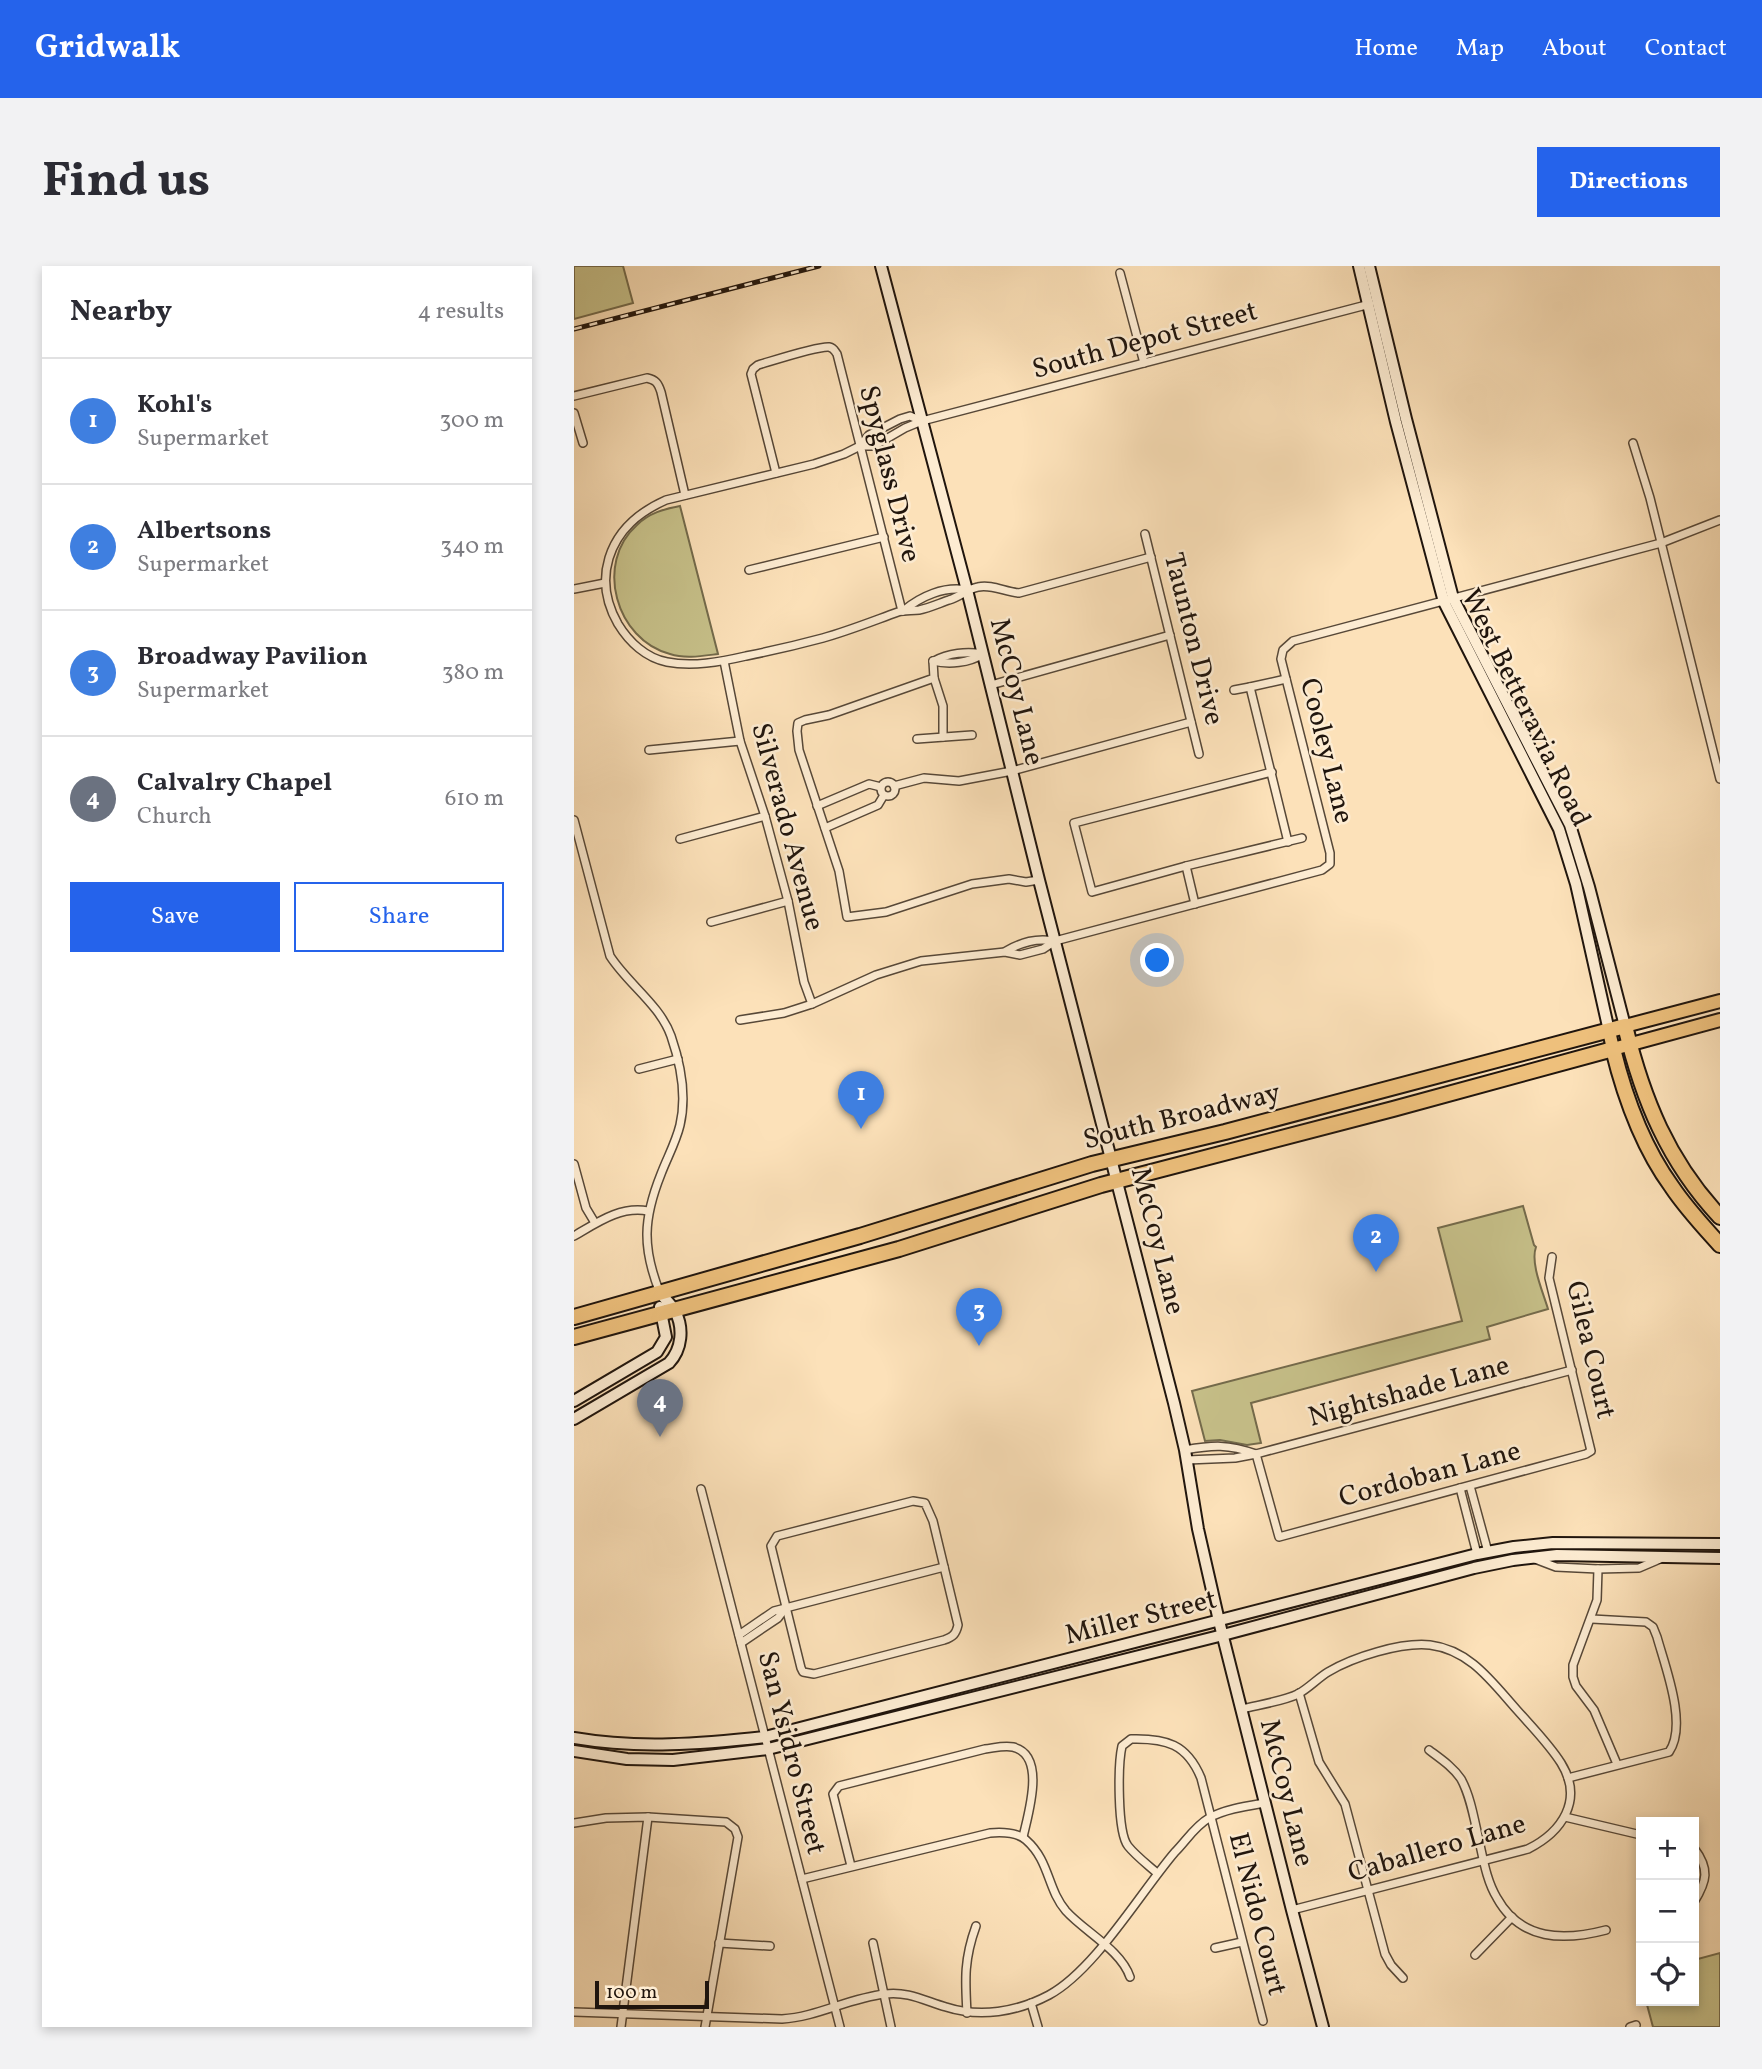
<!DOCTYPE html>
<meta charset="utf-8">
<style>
:root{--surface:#fff;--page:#f2f2f3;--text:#2b2b33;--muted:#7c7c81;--line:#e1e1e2;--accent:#2563eb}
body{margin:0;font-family:Vollkorn,serif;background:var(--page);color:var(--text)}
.controls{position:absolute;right:21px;bottom:21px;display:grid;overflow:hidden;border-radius:0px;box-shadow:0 4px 10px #0003}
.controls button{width:63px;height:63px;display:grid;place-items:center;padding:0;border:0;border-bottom:2px solid var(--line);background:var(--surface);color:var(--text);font:35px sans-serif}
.scale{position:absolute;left:21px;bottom:18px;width:114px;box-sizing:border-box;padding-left:7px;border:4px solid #20150d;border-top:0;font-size:19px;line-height:24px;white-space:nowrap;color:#20150d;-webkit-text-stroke:5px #fdecd2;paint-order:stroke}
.you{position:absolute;left:584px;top:695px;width:24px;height:24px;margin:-18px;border:5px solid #fff;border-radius:50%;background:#1a73e8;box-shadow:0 0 0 10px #1a73e833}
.badge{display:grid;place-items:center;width:46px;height:46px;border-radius:50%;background:var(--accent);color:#fff;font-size:23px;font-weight:700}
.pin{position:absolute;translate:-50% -58px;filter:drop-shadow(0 2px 4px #0008)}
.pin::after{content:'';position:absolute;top:37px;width:24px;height:21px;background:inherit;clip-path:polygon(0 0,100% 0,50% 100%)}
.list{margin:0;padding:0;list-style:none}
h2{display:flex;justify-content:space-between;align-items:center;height:91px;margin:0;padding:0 28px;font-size:30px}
h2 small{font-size:23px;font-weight:400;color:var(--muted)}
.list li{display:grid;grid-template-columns:46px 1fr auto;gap:21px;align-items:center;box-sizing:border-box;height:126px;padding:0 28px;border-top:2px solid var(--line)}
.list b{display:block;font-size:26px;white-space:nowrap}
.list p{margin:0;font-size:23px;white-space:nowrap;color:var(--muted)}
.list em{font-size:23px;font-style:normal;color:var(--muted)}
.actions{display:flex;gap:14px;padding:21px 28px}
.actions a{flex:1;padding:16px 0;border:2px solid var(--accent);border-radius:0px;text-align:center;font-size:24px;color:var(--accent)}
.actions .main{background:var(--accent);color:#fff}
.icon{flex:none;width:38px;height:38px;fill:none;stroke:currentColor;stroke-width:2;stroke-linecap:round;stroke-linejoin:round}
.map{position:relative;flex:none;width:1146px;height:1761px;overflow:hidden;border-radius:0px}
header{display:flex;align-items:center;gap:42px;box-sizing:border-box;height:98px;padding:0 35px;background:var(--accent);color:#fff}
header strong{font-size:33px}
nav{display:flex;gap:38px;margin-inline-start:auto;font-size:24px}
.intro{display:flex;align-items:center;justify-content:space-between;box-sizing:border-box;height:168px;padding:0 42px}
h1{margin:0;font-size:49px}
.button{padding:18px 32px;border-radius:0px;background:var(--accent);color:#fff;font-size:24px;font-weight:700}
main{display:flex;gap:42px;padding:0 42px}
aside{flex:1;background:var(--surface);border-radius:0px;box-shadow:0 4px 10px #0003}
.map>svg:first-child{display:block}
.green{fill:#c7c18a;stroke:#746b4c;stroke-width:2}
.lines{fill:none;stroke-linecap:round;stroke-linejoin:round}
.street-casing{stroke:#574838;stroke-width:10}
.secondary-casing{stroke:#20150d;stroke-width:14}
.primary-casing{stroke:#20150d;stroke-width:16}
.highway-casing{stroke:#20150d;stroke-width:18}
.street{stroke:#fdecd2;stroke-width:7}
.secondary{stroke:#fdecd2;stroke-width:10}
.primary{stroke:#eec07c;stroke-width:12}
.highway{stroke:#eec07c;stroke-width:14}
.rail-casing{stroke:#20150d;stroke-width:5}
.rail{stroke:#fdecd2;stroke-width:2.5;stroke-dasharray:8;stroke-linecap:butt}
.labels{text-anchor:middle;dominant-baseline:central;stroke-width:5;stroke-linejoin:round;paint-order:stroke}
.street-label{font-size:28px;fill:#20150d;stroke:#fdecd2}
</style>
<header>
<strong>Gridwalk</strong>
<nav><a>Home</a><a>Map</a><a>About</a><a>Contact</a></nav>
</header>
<div class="intro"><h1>Find us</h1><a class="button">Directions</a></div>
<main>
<aside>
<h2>Nearby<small>4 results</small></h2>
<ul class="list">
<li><span class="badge" style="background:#3f7fe0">1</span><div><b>Kohl's</b><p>Supermarket</p></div><em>300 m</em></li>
<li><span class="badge" style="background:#3f7fe0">2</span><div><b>Albertsons</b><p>Supermarket</p></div><em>340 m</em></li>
<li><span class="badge" style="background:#3f7fe0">3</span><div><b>Broadway Pavilion</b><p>Supermarket</p></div><em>380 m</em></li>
<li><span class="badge" style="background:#6b7280">4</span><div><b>Calvalry Chapel</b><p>Church</p></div><em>610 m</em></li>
</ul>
<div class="actions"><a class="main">Save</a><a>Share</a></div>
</aside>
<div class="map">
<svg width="1146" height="1761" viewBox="0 0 1146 1761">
<rect width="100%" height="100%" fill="#fce1b9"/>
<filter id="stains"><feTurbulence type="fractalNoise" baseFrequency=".00286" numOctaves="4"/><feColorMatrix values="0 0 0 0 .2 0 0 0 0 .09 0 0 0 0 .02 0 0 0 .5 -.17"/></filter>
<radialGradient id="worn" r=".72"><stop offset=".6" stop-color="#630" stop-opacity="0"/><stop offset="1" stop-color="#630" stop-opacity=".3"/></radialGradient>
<g class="green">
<path d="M0 0H49L59 37 0 53Z"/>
<path d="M106 240 144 388C128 390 111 393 96 388 42 374 20 297 63 259 75 247 90 243 106 240Z"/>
<path d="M949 940 960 979 962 981C956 997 969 1026 974 1043L913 1061 916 1073 677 1137 687 1177 673 1179 646 1174 631 1175 618 1125 888 1055 864 962Z"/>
<path d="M1146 1687V1761H1079L1072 1735H1120V1694Z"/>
</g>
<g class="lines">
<defs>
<g id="street">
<path d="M546 7 570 97"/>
<path d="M0 130 73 112C82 114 84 117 87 126L111 229"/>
<path d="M0 147 9 177"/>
<path d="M348 155 336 150 326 153 295 169 286 180 270 188 240 198 92 234C65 246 44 263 35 292 28 315 32 337 44 358 55 376 72 392 93 396 118 401 146 396 172 390 197 385 223 379 249 372 274 365 299 355 324 346 331 344 338 345 345 344 355 342 366 337 375 334 386 331 393 323 404 321 418 318 431 326 445 327L577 291"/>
<path d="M1059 177 1076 232 1146 513"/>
<path d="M286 180H300L331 162 348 155 796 38"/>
<path d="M202 207 177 108 179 103 184 99C198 95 243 80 255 81 260 82 260 84 263 88L328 345"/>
<path d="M571 268 625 488"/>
<path d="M175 304 310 271"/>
<path d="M0 323 31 317"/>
<path d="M329 345C347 330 370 320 393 324"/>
<path d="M150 395 166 475 191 550 214 635 230 716 238 738"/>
<path d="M359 395 360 412 255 449 231 454 224 457 223 465 225 484 265 605 273 651 312 646 398 618 435 613 452 616 465 614"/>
<path d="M359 395C375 399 395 397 409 388"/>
<path d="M360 395C374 387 393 385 409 388"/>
<path d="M360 412 369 440V471"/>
<path d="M712 413 676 421 714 576"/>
<path d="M417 419 596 369"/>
<path d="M660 424 676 421"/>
<path d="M343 473 398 469"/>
<path d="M75 484 166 475"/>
<circle cx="314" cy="523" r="7"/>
<path d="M320 520 350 512 385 515 438 505 617 456"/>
<path d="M243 540 295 518 307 521"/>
<path d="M0 554 36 690C54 718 86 739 97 770 107 799 113 829 106 859 102 876 93 892 87 908 69 953 68 982 86 1027"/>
<path d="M251 562 304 539 310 529"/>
<path d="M106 573 191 550"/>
<path d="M612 600 518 626 500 557 698 506"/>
<path d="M621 638 612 600 728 572"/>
<path d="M137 656 214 635"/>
<path d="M432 685C448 676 462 672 480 675"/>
<path d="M166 754 210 747 238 738 302 709 347 695 431 686 446 689 469 683 481 675 748 604 756 598V587L707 393 709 384 719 375 1087 277 1146 254"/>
<path d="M65 803 104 793"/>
<path d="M0 898 12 942 21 957"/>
<path d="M0 970C24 956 46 940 74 945"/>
<path d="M611 1184C639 1179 654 1178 682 1188"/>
<path d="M682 1188 705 1271 1012 1188 1017 1185 975 1012 978 991"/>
<path d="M613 1194 661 1192 682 1188 998 1104"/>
<path d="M896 1220 914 1286"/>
<path d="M886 1222 903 1288"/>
<path d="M127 1223 266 1761"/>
<path d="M339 1235 351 1237 359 1255 384 1359C382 1368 379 1371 370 1374L240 1408 229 1406 227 1402 197 1280 203 1270Z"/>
<path d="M961 1293 982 1301 1024 1303 1065 1302 1086 1293"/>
<path d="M1024 1303 1023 1334 999 1399V1411L1002 1420 1020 1444 1043 1498"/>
<path d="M165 1369 200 1345 370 1301"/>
<path d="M167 1377 204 1352 210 1344"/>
<path d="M725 1427 745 1496 771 1538 811 1688 817 1699 829 1712"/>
<path d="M668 1443C684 1439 710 1435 724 1428 735 1422 744 1412 754 1406 779 1391 827 1376 856 1379 896 1384 918 1416 943 1444 958 1461 975 1478 987 1497 1010 1534 988 1566 954 1583L718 1644"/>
<path d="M855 1484C867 1493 879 1501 887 1513 896 1529 900 1552 904 1570 909 1591 912 1614 923 1632 947 1675 990 1675 1032 1664"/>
<path d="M994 1512 1095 1486C1114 1459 1091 1400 1083 1371L1079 1361 1072 1356 1018 1353"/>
<path d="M991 1551 1067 1569"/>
<path d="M0 1557 32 1552 74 1551 152 1556 161 1563 164 1571 131 1761"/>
<path d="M1120 1582C1136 1603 1133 1615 1120 1636"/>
<path d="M277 1600 259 1528 265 1520 411 1483C420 1482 430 1479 439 1481 473 1489 454 1548 449 1571"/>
<path d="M583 1607C574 1599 562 1590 554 1580 543 1566 544 1498 548 1480L557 1473C592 1472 613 1478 627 1512L689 1755"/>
<path d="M228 1613 416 1567C428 1566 443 1566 452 1574 476 1595 473 1623 492 1645 511 1666 547 1684 556 1711"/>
<path d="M145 1677 196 1680"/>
<path d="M299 1677 317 1761"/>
<path d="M641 1682 668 1676"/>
<path d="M901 1689 938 1651"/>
<path d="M457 1737 464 1761"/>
<path d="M0 1746 208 1753C243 1751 275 1732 311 1728 334 1725 351 1735 372 1741 406 1752 443 1746 475 1729 521 1704 566 1627 601 1586 612 1575 621 1560 635 1552 651 1543 673 1540 691 1537"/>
<path d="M393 1747C391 1713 390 1693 402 1660"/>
<path d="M47 1761 74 1551"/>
<path d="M1056 1761 1062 1759"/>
</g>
<g id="secondary">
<path d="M307 0 394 328 465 614 600 1137 611 1184 624 1263 645 1355 718 1644 749 1761"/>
<path d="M785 0 822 156 870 336 985 563 1002 618 1035 765"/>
<path d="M795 0 832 153 879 332 996 559 1015 621 1051 760"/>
<path d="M0 1135 83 1086 92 1071 86 1041"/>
<path d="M0 1153 95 1097C108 1083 110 1062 101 1045 97 1038 91 1033 86 1027"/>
<path d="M0 1472C64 1483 127 1478 191 1471L903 1288 940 1281 979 1277 1146 1278"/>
<path d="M0 1485 53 1493 99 1494 194 1483 649 1369 900 1302 939 1294 983 1289 1146 1292"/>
</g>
<g id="primary">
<path d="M1051 760 1146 735"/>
<path d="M1035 765 1039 783 1146 754"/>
</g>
<g id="highway">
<path d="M0 1051 286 970 518 898 651 866 1051 760C1069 834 1094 895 1146 951"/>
<path d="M0 1071 325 983 527 919 819 843 1039 783C1051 832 1068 880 1098 921 1112 942 1129 960 1146 979"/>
</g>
</defs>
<use href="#street" class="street-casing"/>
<use href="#secondary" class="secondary-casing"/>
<use href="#primary" class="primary-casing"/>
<use href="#highway" class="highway-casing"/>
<use href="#street" class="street"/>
<use href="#secondary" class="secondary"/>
<use href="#primary" class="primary"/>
<use href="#highway" class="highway"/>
<defs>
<path id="rail" d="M0 63 245 0"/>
</defs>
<use href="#rail" class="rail-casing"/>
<use href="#rail" class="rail"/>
</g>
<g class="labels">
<g class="street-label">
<text transform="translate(571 75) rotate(-15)">South Depot Street</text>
<text transform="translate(315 208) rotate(76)">Spyglass Drive</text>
<text transform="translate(619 373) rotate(76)">Taunton Drive</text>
<text transform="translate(442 426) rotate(76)">McCoy Lane</text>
<text transform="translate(951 442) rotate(64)">West Betteravia Road</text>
<text transform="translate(752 485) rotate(76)">Cooley Lane</text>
<text transform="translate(213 561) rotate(75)">Silverado Avenue</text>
<text transform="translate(608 851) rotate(-14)">South Broadway</text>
<text transform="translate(583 975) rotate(76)">McCoy Lane</text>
<text transform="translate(1016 1084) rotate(77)">Gilea Court</text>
<text transform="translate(835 1126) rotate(-15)">Nightshade Lane</text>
<text transform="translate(856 1209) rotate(-15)">Cordoban Lane</text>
<text transform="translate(567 1352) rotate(-14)">Miller Street</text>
<text transform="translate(217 1487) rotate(76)">San Ysidro Street</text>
<text transform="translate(712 1527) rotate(76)">McCoy Lane</text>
<text transform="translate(863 1583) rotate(-16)">Caballero Lane</text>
<text transform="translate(683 1648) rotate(76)">El Nido Court</text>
</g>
</g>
<rect width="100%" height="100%" filter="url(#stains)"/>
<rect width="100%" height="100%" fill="url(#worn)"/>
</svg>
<div class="controls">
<button>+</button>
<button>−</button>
<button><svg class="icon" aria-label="locate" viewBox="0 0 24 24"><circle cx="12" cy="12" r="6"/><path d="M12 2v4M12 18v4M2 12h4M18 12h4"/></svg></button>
</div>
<div class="scale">100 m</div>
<div class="you"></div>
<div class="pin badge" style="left:287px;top:863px;background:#3f7fe0">1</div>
<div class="pin badge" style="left:802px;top:1006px;background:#3f7fe0">2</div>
<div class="pin badge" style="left:405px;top:1080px;background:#3f7fe0">3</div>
<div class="pin badge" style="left:86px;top:1171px;background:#6b7280">4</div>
</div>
</main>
